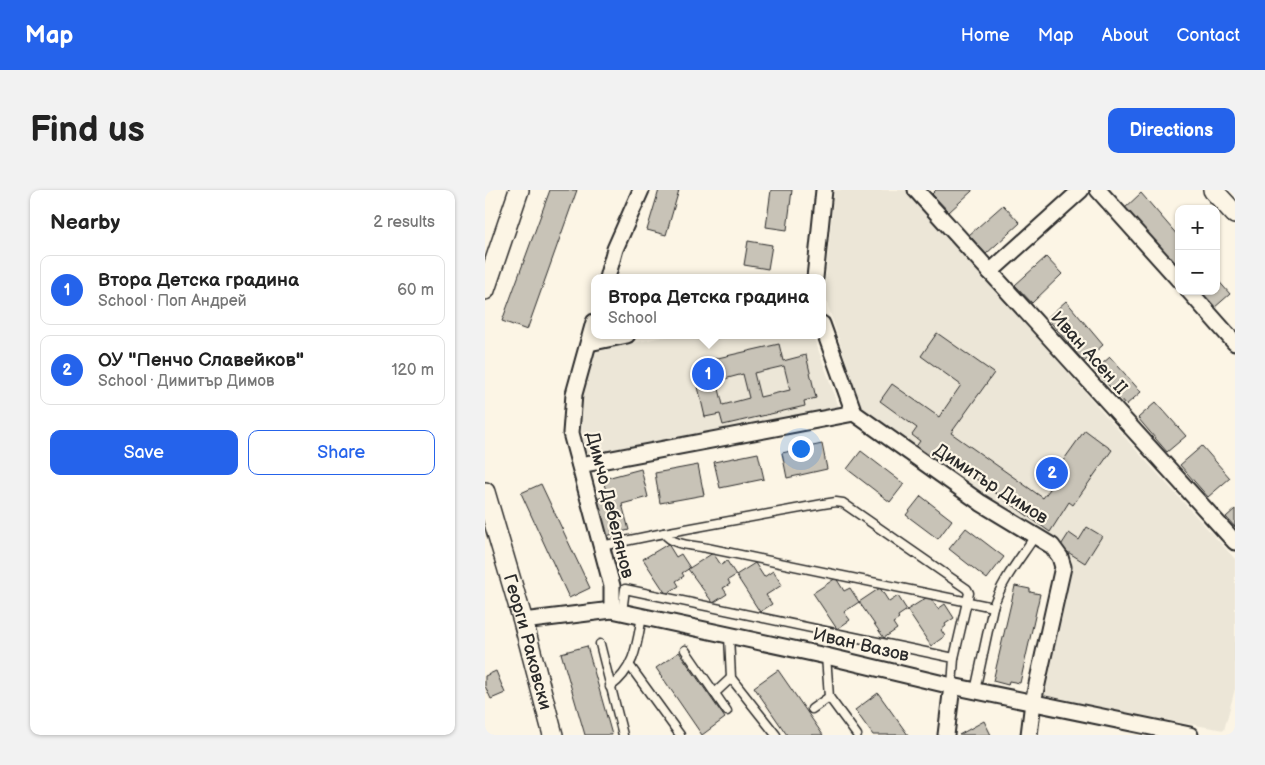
<!DOCTYPE html>
<meta charset="utf-8">
<style>
:root{--surface:#fff;--page:#f2f2f2;--text:#222;--muted:#767676;--line:#e0e0e0;--accent:#2563eb}
body{margin:0;font-family:"Balsamiq Sans",sans-serif;background:var(--page);color:var(--text)}
.controls{position:absolute;right:15px;top:15px;display:grid;overflow:hidden;border-radius:10px;box-shadow:0 1px 4px #0004}
.controls button{width:45px;height:45px;display:grid;place-items:center;padding:0;border:0;border-bottom:1px solid var(--line);background:var(--surface);color:var(--text);font:25px sans-serif}
.you{position:absolute;left:315px;top:258px;width:18px;height:18px;margin:-12px;border:4px solid #fff;border-radius:50%;background:#1a73e8;box-shadow:0 0 0 8px #1a73e833}
.badge{display:grid;place-items:center;width:32px;height:32px;border-radius:50%;background:var(--accent);color:#fff;font-size:16px;font-weight:700}
.pin{position:absolute;translate:-50% -50%;border:2px solid #fff;box-shadow:0 1px 5px #0006}
.popup{position:absolute;left:106px;top:84px;width:235px;height:65px;box-sizing:border-box;display:grid;place-content:center;border-radius:10px;background:var(--surface);filter:drop-shadow(0 1px 4px #0005);font-size:16px;white-space:nowrap;color:var(--muted)}
.popup b{font-size:19px;color:var(--text)}
.popup::after{content:'';position:absolute;left:50%;top:100%;margin-left:-10px;border:10px solid transparent;border-top-color:var(--surface)}
.list{margin:0;padding:0;list-style:none}
h2{display:flex;justify-content:space-between;align-items:center;height:65px;margin:0;padding:0 20px;font-size:21px}
h2 small{font-size:16px;font-weight:400;color:var(--muted)}
.list li{display:grid;grid-template-columns:32px 1fr auto;gap:15px;align-items:center;box-sizing:border-box;height:70px;margin:0 10px 10px;padding:0 10px;border:1px solid var(--line);border-radius:10px}
.list b{display:block;font-size:19px;white-space:nowrap}
.list p{margin:0;font-size:16px;white-space:nowrap;color:var(--muted)}
.list em{font-size:16px;font-style:normal;color:var(--muted)}
.actions{display:flex;gap:10px;padding:15px 20px}
.actions a{flex:1;padding:11px 0;border:1px solid var(--accent);border-radius:10px;text-align:center;font-size:18px;color:var(--accent)}
.actions .main{background:var(--accent);color:#fff}
.map{position:relative;flex:none;width:750px;height:545px;overflow:hidden;border-radius:10px}
header{display:flex;align-items:center;gap:30px;box-sizing:border-box;height:70px;padding:0 25px;background:var(--accent);color:#fff}
header strong{font-size:24px}
nav{display:flex;gap:28px;margin-inline-start:auto;font-size:18px}
.intro{display:flex;align-items:center;justify-content:space-between;box-sizing:border-box;height:120px;padding:0 30px}
h1{margin:0;font-size:35px}
.button{padding:12px 22px;border-radius:10px;background:var(--accent);color:#fff;font-size:18px;font-weight:700}
main{display:flex;gap:30px;padding:0 30px}
aside{flex:1;background:var(--surface);border-radius:10px;box-shadow:0 1px 4px #0004}
.map>svg:first-child{display:block}
.built{fill:#ece6d7}
.building{fill:#c8c3b7;stroke:#2b2b2b;fill-rule:evenodd}
.lines{fill:none;stroke-linecap:round;stroke-linejoin:round}
.service-casing{stroke:#2b2b2b;stroke-width:11}
.minor-casing{stroke:#2b2b2b;stroke-width:19}
.tertiary-casing{stroke:#2b2b2b;stroke-width:22}
.service{stroke:#fcf5e5;stroke-width:8}
.minor{stroke:#fcf5e5;stroke-width:15}
.tertiary{stroke:#fcf5e5;stroke-width:19}
.labels{text-anchor:middle;dominant-baseline:central;stroke-width:4.5;stroke-linejoin:round;paint-order:stroke}
.street-label{font-size:18px;fill:#2b2b2b;stroke:#fcf5e5}
</style>
<header>
<strong>Map</strong>
<nav><a>Home</a><a>Map</a><a>About</a><a>Contact</a></nav>
</header>
<div class="intro"><h1>Find us</h1><a class="button">Directions</a></div>
<main>
<aside>
<h2>Nearby<small>2 results</small></h2>
<ul class="list">
<li><span class="badge">1</span><div><b>Втора Детска градина</b><p>School · Поп Андрей</p></div><em>60 m</em></li>
<li><span class="badge">2</span><div><b>ОУ &quot;Пенчо Славейков&quot;</b><p>School · Димитър Димов</p></div><em>120 m</em></li>
</ul>
<div class="actions"><a class="main">Save</a><a>Share</a></div>
</aside>
<div class="map">
<svg width="750" height="545" viewBox="0 0 750 545">
<rect width="100%" height="100%" fill="#fcf5e5"/>
<filter id="ink" filterUnits="userSpaceOnUse"><feTurbulence type="fractalNoise" baseFrequency=".02" numOctaves="2"/><feDisplacementMap in="SourceGraphic" scale="10" xChannelSelector="R" yChannelSelector="G"/><feConvolveMatrix kernelMatrix="1 2 1 2 8 2 1 2 1" color-interpolation-filters="sRGB"/></filter>
<g filter="url(#ink)">
<g class="built">
<path d="M349 0H422L652 261 750 369V499L739 540 554 508 587 378V369L579 361 427 258 376 217 339 104Z"/>
<path d="M188 145H328L355 220 100 264 96 237 97 208 109 161Z"/>
</g>
<g class="building">
<path d="M65 0H92L42 140 17 131Z"/>
<path d="M174 0H194L181 45 162 40Z"/>
<path d="M286 0H307L302 40 281 37Z"/>
<path d="M451 0H487V1L464 22 447 4Z"/>
<path d="M656 3 694 47V78L685 69 682 72 639 19Z"/>
<path d="M518 15 535 33 501 64 484 45Z"/>
<path d="M263 51 287 55 283 79 259 75Z"/>
<path d="M561 67 577 84 547 113 530 95Z"/>
<path d="M731 88 745 104 729 118 716 103 713 105 709 101H731Z"/>
<path d="M581 111 618 155 599 172 562 128Z"/>
<path d="M452 143 509 183 466 243 558 308 565 299 560 296 600 240 627 260 588 315 584 312 565 342 452 261 446 270 430 258 435 251 427 245 432 238 395 211 407 194 454 227 476 195 436 166Z"/>
<path d="M294 154 298 171 321 165 331 208 319 211 320 216 238 235 235 224 220 227 211 188 228 185 224 170ZM299 176 305 200 275 207 269 183ZM258 184 264 208 238 215 232 191Z"/>
<path d="M625 167 656 202 641 215 610 180Z"/>
<path d="M671 212 701 246 682 262 653 228Z"/>
<path d="M337 254 342 279 302 288 297 263Z"/>
<path d="M717 256 745 288 723 307 695 275Z"/>
<path d="M376 261 419 294 405 312 362 279Z"/>
<path d="M273 263 279 289 235 298 229 272Z"/>
<path d="M213 275 219 305 175 313 170 283Z"/>
<path d="M156 279 163 307 137 314 144 340 117 347 107 310 122 306 118 289Z"/>
<path d="M56 294 105 398 84 408 36 303Z"/>
<path d="M436 306 467 330 453 349 421 325Z"/>
<path d="M750 319V337L741 327Z"/>
<path d="M602 337 617 346 600 373 575 357 584 343 594 350Z"/>
<path d="M481 338 519 367 502 389 464 359Z"/>
<path d="M183 354 191 367 196 364 205 378 197 383 199 386 191 391 194 396 181 404 158 369Z"/>
<path d="M228 363 236 375 242 371 251 385 243 390 245 394 238 398 242 404 228 413 203 379Z"/>
<path d="M270 373 279 387 288 381 297 395 281 405 287 414 275 422 251 385Z"/>
<path d="M351 388 359 401 365 398 374 412 359 422 365 430 352 439 328 403Z"/>
<path d="M530 396 545 399V402L555 404 535 493 524 491 523 495 508 491Z"/>
<path d="M395 398 404 412 413 406 422 420 413 426 414 429 408 433 412 439 399 448 374 412Z"/>
<path d="M444 406 453 419 460 414 469 428 460 434 461 436 456 440 460 446 446 456 422 420Z"/>
<path d="M102 456 127 545H100L76 463Z"/>
<path d="M194 462 240 528 217 545 171 478Z"/>
<path d="M293 480 338 545H302L269 497Z"/>
<path d="M11 481 20 503 6 509 0 496V486Z"/>
<path d="M393 503 423 545H388L370 520Z"/>
<path d="M499 531 506 545H474Z"/>
</g>
<g class="lines">
<defs>
<g id="service">
<path d="M179 343 338 314 351 312 358 313 482 399 484 403 469 468"/>
<path d="M116 356 179 343C188 356 208 355 222 358L508 417 490 501"/>
<path d="M508 417C517 390 535 369 550 346"/>
<path d="M137 422 140 399 469 468 467 496"/>
<path d="M244 446 246 488 291 545"/>
<path d="M115 454 138 545"/>
<path d="M200 460 242 521"/>
<path d="M341 466 344 507 372 545"/>
<path d="M145 476 195 545"/>
<path d="M125 497C150 479 152 454 157 426"/>
<path d="M230 503 246 488"/>
<path d="M327 519 344 507"/>
</g>
<g id="minor">
<path d="M431 0 750 352"/>
<path d="M613 0 694 90"/>
<path d="M505 82 596 0"/>
<path d="M122 88 130 59 156 0"/>
<path d="M330 88 339 0"/>
<path d="M704 101 750 153"/>
<path d="M109 132 89 204 86 243 127 396V420"/>
<path d="M337 134 369 223 496 313 567 356 575 367 578 377 548 512 544 545"/>
<path d="M104 153 142 145"/>
<path d="M95 275 369 223"/>
<path d="M38 431 127 420 341 466 467 496 705 545"/>
<path d="M461 545 467 496"/>
</g>
<g id="tertiary">
<path d="M728 0 750 24"/>
<path d="M0 100 34 0"/>
<path id="s1" d="M0 302 38 431 68 545"/>
</g>
</defs>
<use href="#service" class="service-casing"/>
<use href="#minor" class="minor-casing"/>
<use href="#tertiary" class="tertiary-casing"/>
<use href="#service" class="service"/>
<use href="#minor" class="minor"/>
<use href="#tertiary" class="tertiary"/>
</g>
</g>
<g class="labels">
<g class="street-label">
<text transform="translate(604 163) rotate(48)">Иван Асен II</text>
<text transform="translate(506 294) rotate(33)">Димитър Димов</text>
<text transform="translate(125 315) rotate(76)">Димчо Дебелянов</text>
<text stroke="none"><textPath href="#s1" startOffset="156">Георги Раковски</textPath></text>
<text transform="translate(376 455) rotate(13)">Иван Вазов</text>
</g>
</g>
</svg>
<div class="controls">
<button>+</button>
<button>−</button>
</div>
<div class="you"></div>
<div class="pin badge" style="left:223px;top:184px">1</div>
<div class="popup"><b>Втора Детска градина</b>School</div>
<div class="pin badge" style="left:567px;top:283px">2</div>
</div>
</main>
